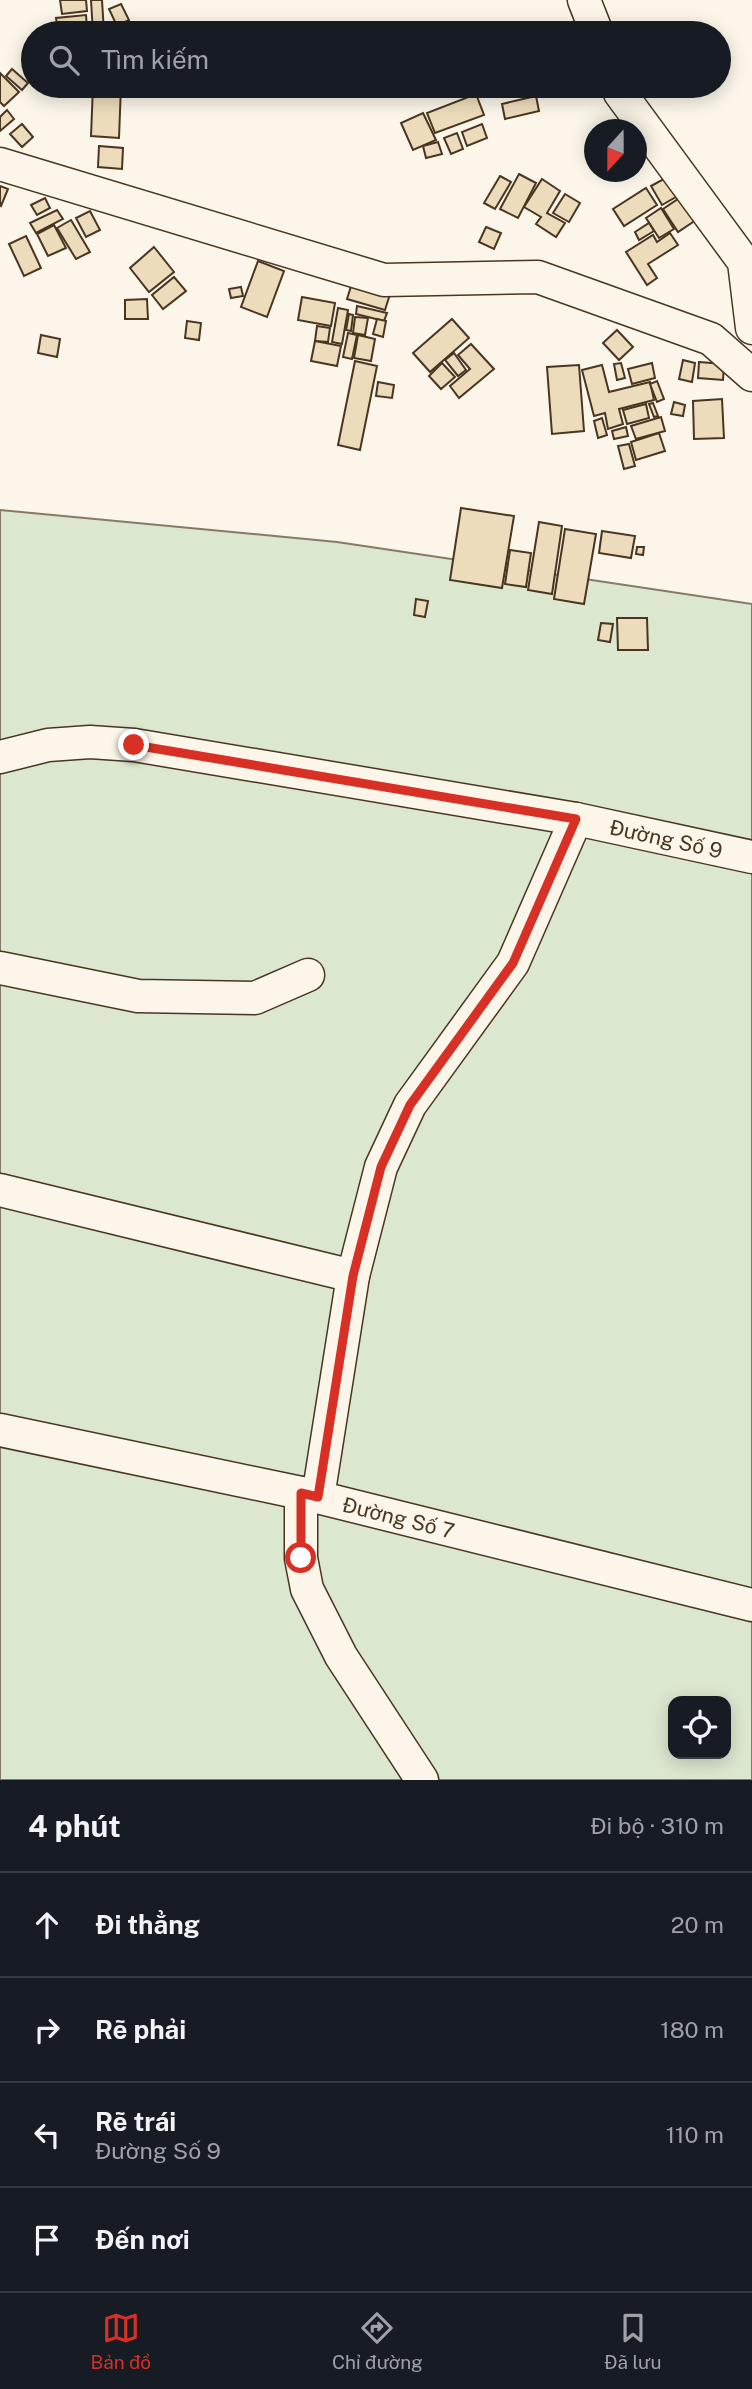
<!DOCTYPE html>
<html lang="vi">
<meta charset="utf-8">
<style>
:root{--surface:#171b24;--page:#242831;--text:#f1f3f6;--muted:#9ea1a6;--line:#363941;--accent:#d93025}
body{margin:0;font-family:"Public Sans",sans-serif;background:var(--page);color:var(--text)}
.controls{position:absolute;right:21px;bottom:21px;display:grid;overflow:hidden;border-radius:14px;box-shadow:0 4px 18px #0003}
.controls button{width:63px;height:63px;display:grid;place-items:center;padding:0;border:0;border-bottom:2px solid var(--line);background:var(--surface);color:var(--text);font:35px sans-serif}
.compass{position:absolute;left:584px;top:119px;width:63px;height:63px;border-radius:50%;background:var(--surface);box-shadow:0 4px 18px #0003;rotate:201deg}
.stop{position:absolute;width:21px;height:21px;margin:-16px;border:5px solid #d93025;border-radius:50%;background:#fff}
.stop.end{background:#d93025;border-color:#fff;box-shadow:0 2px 7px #0008}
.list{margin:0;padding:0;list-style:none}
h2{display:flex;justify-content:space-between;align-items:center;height:91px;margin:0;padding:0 28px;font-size:30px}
h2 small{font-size:23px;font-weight:400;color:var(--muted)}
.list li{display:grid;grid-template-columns:46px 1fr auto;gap:21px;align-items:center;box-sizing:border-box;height:105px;padding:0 28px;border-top:2px solid var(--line)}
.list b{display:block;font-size:26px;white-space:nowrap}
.list p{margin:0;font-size:23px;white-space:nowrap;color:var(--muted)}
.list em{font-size:23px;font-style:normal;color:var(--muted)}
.icon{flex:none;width:38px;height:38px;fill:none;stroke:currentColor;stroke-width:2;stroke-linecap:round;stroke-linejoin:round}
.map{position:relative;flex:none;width:752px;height:1780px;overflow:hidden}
.search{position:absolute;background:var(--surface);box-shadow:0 4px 18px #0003;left:21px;right:21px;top:21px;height:77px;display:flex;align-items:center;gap:18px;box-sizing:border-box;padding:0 24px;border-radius:38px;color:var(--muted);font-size:26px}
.sheet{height:511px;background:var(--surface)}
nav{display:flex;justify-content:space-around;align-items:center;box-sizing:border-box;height:98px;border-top:2px solid var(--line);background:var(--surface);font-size:19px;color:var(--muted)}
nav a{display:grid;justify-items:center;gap:4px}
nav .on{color:var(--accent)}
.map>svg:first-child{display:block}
.green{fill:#dce7d0;stroke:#887966;stroke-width:2;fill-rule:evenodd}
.building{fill:#ecdcbc;stroke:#4a3520;stroke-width:2}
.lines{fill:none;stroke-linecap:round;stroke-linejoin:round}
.minor-casing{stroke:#4a3520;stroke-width:35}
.minor{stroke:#fbf6e9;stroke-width:32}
.route{stroke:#d93025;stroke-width:9}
.labels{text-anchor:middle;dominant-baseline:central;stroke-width:5;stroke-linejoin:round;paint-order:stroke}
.street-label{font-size:21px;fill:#4a3520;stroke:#fbf6e9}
</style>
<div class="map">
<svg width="752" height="1780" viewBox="0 0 752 1780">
<rect width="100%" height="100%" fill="#fbf6e9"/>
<path class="green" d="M0 510 337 542 752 604V1780H0ZM673 1701H726V1754H673Z"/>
<g class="building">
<path d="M60 0H86L87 11 62 14Z"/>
<path d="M91 0H102L104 33H93Z"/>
<path d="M121 4 129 20 117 26 109 9Z"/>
<path d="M86 15 87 28 58 32 56 18Z"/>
<path d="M12 69 28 83 22 90 6 76Z"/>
<path d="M0 73 19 92 4 106 0 102Z"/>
<path d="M93 86H121L119 138 91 136Z"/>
<path d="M476 94 484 115 435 133 427 113Z"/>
<path d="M536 96 539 111 505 119 502 104Z"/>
<path d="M7 110 14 119 0 131V117Z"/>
<path d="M423 113 436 140 413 150 401 123Z"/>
<path d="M22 124 33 137 22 147 10 134Z"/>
<path d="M482 124 487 138 467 146 462 132Z"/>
<path d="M457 133 463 149 451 154 444 138Z"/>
<path d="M438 142 442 154 426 158 423 146Z"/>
<path d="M99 146 123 148 122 169 98 167Z"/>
<path d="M519 174 536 183 518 218 500 209Z"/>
<path d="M671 175 681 194 662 205 651 186Z"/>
<path d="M500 176 511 182 495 209 484 203Z"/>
<path d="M542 179 560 191 547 213 565 223 556 237 536 224 541 217 524 207Z"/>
<path d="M0 186 8 189 1 206 0 205Z"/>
<path d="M646 188 657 205 624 226 613 209Z"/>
<path d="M565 194 580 203 569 222 553 213Z"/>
<path d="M684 195 699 218 678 232 663 209Z"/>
<path d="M45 198 50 208 37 215 31 205Z"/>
<path d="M661 208 674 229 659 238 646 218Z"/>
<path d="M57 210 63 219 36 233 30 223Z"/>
<path d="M90 211 100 230 86 237 76 218Z"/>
<path d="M71 220 90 252 76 259 57 228Z"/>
<path d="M649 223 654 231 639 240 635 232Z"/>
<path d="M54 225 66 248 48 256 37 234Z"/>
<path d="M486 227 501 233 494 249 479 242Z"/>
<path d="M670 233 678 245 648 264 657 278 647 285 626 252 653 235 657 242Z"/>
<path d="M26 236 41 268 24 276 9 244Z"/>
<path d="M154 247 174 272 149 292 130 268Z"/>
<path d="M258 261 284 271 267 317 241 307Z"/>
<path d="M174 277 186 291 163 309 152 295Z"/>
<path d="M353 280 391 291 385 310 347 299Z"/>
<path d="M241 287 243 296 231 298 229 289Z"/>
<path d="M302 297 335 303 331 326 298 320Z"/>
<path d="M147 299 148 319H125V300Z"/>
<path d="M357 306 387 313 384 321 356 314Z"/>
<path d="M338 308 348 310 342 344 332 342Z"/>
<path d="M349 314 353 315 351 331 346 330Z"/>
<path d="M355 317 368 318 365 335 353 333Z"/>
<path d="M377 319 386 321 383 337 373 334Z"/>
<path d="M452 319 469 338 430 372 413 353Z"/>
<path d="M187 321 201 323 199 340 185 338Z"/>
<path d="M317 326 330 328 328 342 315 341Z"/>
<path d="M617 330 633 347 619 360 603 343Z"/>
<path d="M348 333 357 335 352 359 343 357Z"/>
<path d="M41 335 60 339 57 357 38 353Z"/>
<path d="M358 335 375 339 371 361 354 358Z"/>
<path d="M315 341 341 346 337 366 311 361Z"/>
<path d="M471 344 494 369 459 398 450 386 470 369 458 355Z"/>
<path d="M454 353 466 370 458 376 445 360Z"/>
<path d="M683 360 695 363 692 382 679 379Z"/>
<path d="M355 361 377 366 360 450 338 445Z"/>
<path d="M699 362 724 364 723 380 698 378Z"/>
<path d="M442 363 455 377 441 389 429 376Z"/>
<path d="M621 363 625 378 617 380 614 364Z"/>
<path d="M652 363 655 378 632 384 628 369Z"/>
<path d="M579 365 584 431 552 434 547 367Z"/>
<path d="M602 365 609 392 650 382 654 400 619 409 623 424 608 429 605 413 594 416 582 370Z"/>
<path d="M657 381 664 399 657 402 650 384Z"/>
<path d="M378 382 394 385 392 398 376 396Z"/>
<path d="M722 399 724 438 694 439 693 401Z"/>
<path d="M674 402 685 405 683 416 671 414Z"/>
<path d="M653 403 658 416 654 417 649 404Z"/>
<path d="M646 404 649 418 627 424 623 410Z"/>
<path d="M661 417 665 431 636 439 631 426Z"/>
<path d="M602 418 607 435 598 438 594 421Z"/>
<path d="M626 427 628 436 614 439 612 431Z"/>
<path d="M659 433 665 451 636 460 631 442Z"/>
<path d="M629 444 635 466 624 469 618 446Z"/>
<path d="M461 508 514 516 502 588 450 580Z"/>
<path d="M539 522 562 526 552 594 528 590Z"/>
<path d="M565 529 596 534 584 604 554 599Z"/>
<path d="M602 531 635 536 631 558 599 553Z"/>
<path d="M637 547H644L643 555 636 554Z"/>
<path d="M510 550 531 553 526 587 505 584Z"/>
<path d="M416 599 428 601 425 617 414 615Z"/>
<path d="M617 618H647L648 650H618Z"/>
<path d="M601 623 613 624 610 642 598 640Z"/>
</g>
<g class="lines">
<defs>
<g id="minor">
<path d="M584 0 597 33"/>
<path d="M618 86 620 93 744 262 752 328"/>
<path d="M0 164 384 280 538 277 711 339 752 375"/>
<path id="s1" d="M0 757 48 745 90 742 134 745 576 819 752 857"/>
<path d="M0 968 138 996 255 998 308 975"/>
<path d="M0 1190 353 1276"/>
<path id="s2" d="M0 1430 301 1493 752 1605"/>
<path d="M301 1493V1558L307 1589 341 1656 422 1780"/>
<path d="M318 1497 353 1276 381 1167 410 1105 513 963 576 819"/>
</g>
</defs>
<use href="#minor" class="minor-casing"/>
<use href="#minor" class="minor"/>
</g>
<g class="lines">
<path class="route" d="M134 745 576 819 513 963 410 1105 381 1167 353 1276 318 1497 301 1493V1558"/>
</g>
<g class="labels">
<g class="street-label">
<text stroke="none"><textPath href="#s1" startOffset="676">Đường Số 9</textPath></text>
<text stroke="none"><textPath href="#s2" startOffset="408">Đường Số 7</textPath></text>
</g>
</g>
</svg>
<div class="controls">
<button><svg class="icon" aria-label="locate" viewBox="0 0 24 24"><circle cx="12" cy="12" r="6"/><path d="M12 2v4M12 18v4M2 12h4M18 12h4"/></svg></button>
</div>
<svg class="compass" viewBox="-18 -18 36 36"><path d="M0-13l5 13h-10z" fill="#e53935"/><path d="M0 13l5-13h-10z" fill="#9ea1a6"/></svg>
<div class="stop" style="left:301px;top:1558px"></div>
<div class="stop end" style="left:134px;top:745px"></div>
<div class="search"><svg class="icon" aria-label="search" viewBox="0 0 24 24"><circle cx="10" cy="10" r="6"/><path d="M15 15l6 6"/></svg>Tìm kiếm</div>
</div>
<section class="sheet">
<h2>4 phút<small>Đi bộ · 310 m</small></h2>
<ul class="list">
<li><svg class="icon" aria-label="ahead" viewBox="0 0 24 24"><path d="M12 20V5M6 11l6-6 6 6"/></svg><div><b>Đi thẳng</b></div><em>20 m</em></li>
<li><svg class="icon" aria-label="right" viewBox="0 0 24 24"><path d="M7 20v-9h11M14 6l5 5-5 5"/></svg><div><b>Rẽ phải</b></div><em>180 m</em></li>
<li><svg class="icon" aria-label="left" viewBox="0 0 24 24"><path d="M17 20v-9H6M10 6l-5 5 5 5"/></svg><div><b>Rẽ trái</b><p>Đường Số 9</p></div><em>110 m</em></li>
<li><svg class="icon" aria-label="arrive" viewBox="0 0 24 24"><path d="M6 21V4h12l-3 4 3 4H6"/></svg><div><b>Đến nơi</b></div></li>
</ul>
</section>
<nav>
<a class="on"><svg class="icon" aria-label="map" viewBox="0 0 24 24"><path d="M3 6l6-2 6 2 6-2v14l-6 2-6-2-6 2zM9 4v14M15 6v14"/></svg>Bản đồ</a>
<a><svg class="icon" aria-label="directions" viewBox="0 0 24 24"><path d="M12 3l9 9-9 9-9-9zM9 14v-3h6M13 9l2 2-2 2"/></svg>Chỉ đường</a>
<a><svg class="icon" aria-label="saved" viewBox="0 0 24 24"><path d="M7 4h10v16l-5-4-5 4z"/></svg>Đã lưu</a>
</nav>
